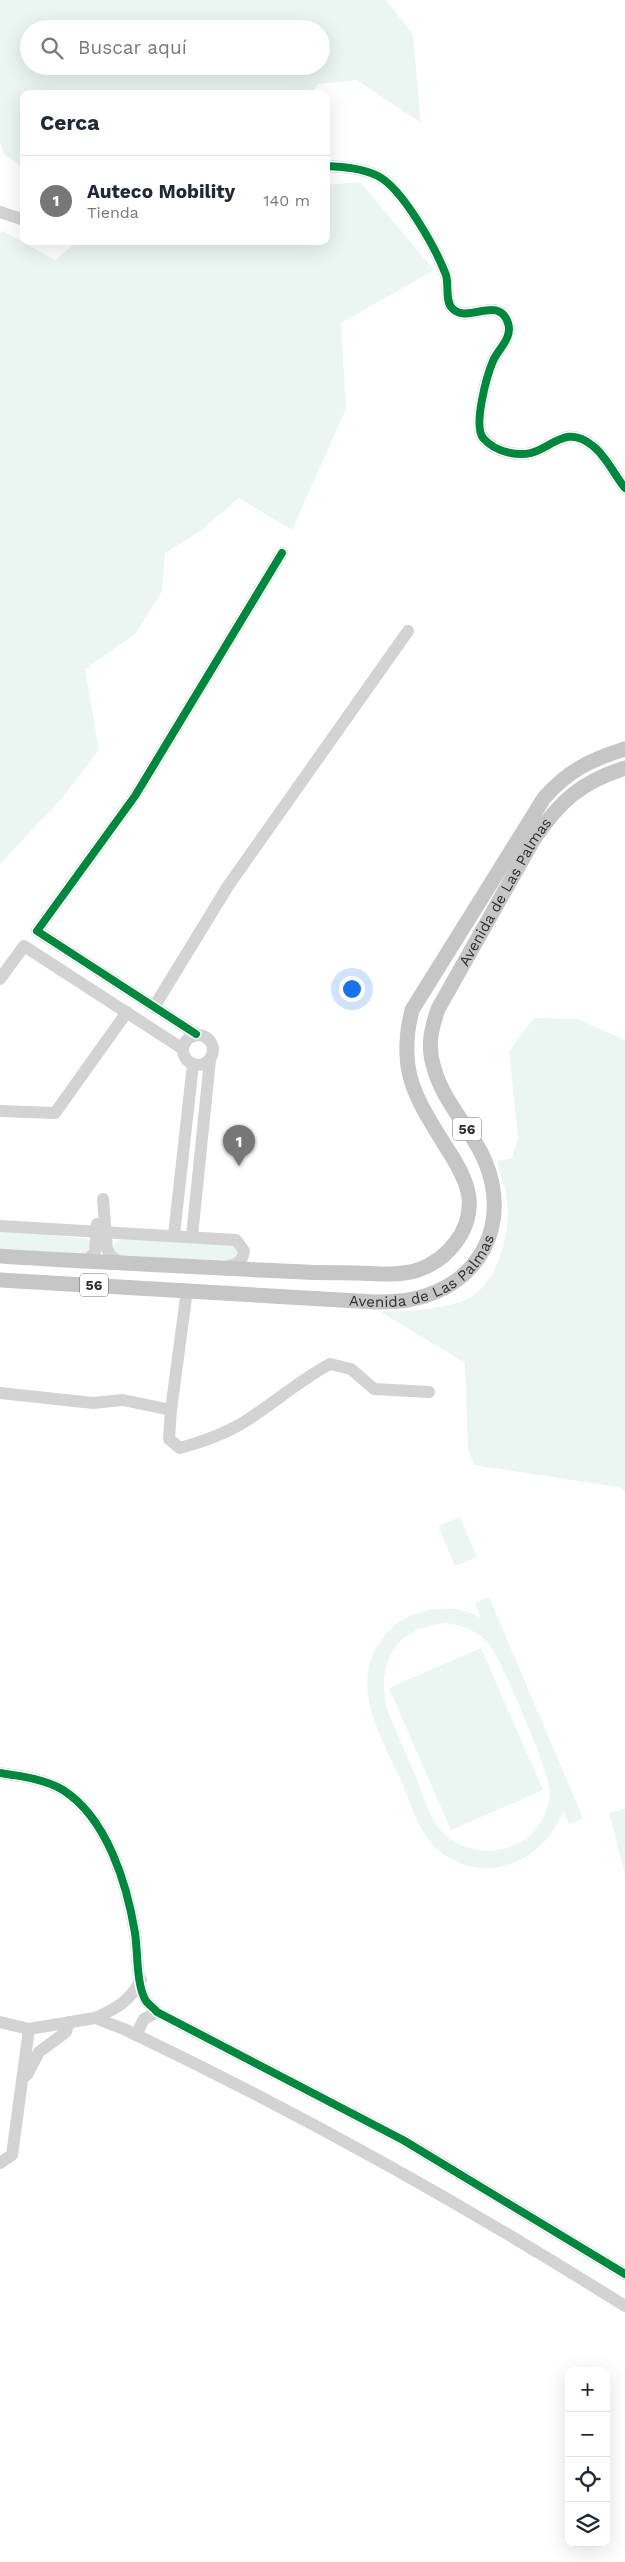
<!DOCTYPE html>
<html lang="es">
<meta charset="utf-8">
<style>
:root{--surface:#fff;--page:#f6f6f7;--text:#1f2937;--muted:#747a83;--line:#e0e1e3;--accent:#777}
body{margin:0;font-family:"Work Sans",sans-serif;background:var(--page);color:var(--text)}
.controls{position:absolute;right:15px;bottom:15px;display:grid;overflow:hidden;border-radius:10px;box-shadow:0 5px 20px #0002}
.controls button{width:45px;height:45px;display:grid;place-items:center;padding:0;border:0;border-bottom:1px solid var(--line);background:var(--surface);color:var(--text);font:25px sans-serif}
.you{position:absolute;left:351px;top:988px;width:18px;height:18px;margin:-12px;border:4px solid #fff;border-radius:50%;background:#1a73e8;box-shadow:0 0 0 8px #1a73e833}
.badge{display:grid;place-items:center;width:32px;height:32px;border-radius:50%;background:var(--accent);color:#fff;font-size:16px;font-weight:700}
.pin{position:absolute;translate:-50% -41px;filter:drop-shadow(0 1px 2px #0008)}
.pin::after{content:'';position:absolute;top:26px;width:18px;height:15px;background:inherit;clip-path:polygon(0 0,100% 0,50% 100%)}
.list{margin:0;padding:0;list-style:none}
h2{display:flex;justify-content:space-between;align-items:center;height:65px;margin:0;padding:0 20px;font-size:21px}
h2 small{font-size:16px;font-weight:400;color:var(--muted)}
.list li{display:grid;grid-template-columns:32px 1fr auto;gap:15px;align-items:center;box-sizing:border-box;height:90px;padding:0 20px;border-top:1px solid var(--line)}
.list b{display:block;font-size:19px;white-space:nowrap}
.list p{margin:0;font-size:16px;white-space:nowrap;color:var(--muted)}
.list em{font-size:16px;font-style:normal;color:var(--muted)}
.icon{flex:none;width:28px;height:28px;fill:none;stroke:currentColor;stroke-width:2;stroke-linecap:round;stroke-linejoin:round}
.map{position:relative;flex:none;width:625px;height:2562px;overflow:hidden}
.search{position:absolute;background:var(--surface);box-shadow:0 5px 20px #0002;left:20px;top:20px;width:310px;height:55px;display:flex;align-items:center;gap:12px;box-sizing:border-box;padding:0 18px;border-radius:28px;color:var(--muted);font-size:19px}
.panel{position:absolute;background:var(--surface);box-shadow:0 5px 20px #0002;left:20px;top:90px;width:310px;height:155px;border-radius:10px}
.map>svg:first-child{display:block}
.green{fill:#ebf5f2;fill-rule:evenodd}
.lines{fill:none;stroke-linecap:round;stroke-linejoin:round}
.minor{stroke:#d3d3d3;stroke-width:12}
.major{stroke:#c6c6c6;stroke-width:15}
.cycleway-casing{stroke:#fff;stroke-width:11}
.cycleway{stroke:#00873e;stroke-width:8}
.labels{text-anchor:middle;dominant-baseline:central;stroke-width:5;stroke-linejoin:round;paint-order:stroke}
.shield{fill:#fff;stroke:#6d6d6d;stroke-width:1}
.shield-label{font-size:14px;font-weight:bold;fill:#2e2e2e}
.street-label{font-size:15px;fill:#2e2e2e;stroke:#fff}
</style>
<div class="map">
<svg width="625" height="2562" viewBox="0 0 625 2562">
<rect width="100%" height="100%" fill="#fff"/>
<g class="green">
<path d="M0 0H386L413 35 421 123 357 80 318 84 311 94H24V169L5 155 0 143ZM29 29H321V66H29Z"/>
<path d="M360 182 434 270 341 323 346 409 292 530 239 498 200 531 165 553 162 591 135 634 85 669 99 750 62 798 0 864V233L3 231 55 260 78 241H326V185Z"/>
<path d="M534 1018 578 1019 625 1040V1491L618 1487 474 1465 468 1449 465 1363 381 1312C407 1311 435 1310 460 1302 497 1290 511 1235 507 1201 506 1188 500 1174 497 1161L512 1158 518 1137 509 1051Z"/>
<path d="M0 1230 88 1239 90 1241 89 1253 82 1255 0 1248Z"/>
<path d="M121 1239 232 1244 239 1256 231 1260 123 1257 114 1252 113 1245Z"/>
<path d="M460 1517 477 1557 455 1566 438 1526Z"/>
<path d="M489 1597 583 1818 570 1824 563 1811C544 1862 484 1888 438 1850 418 1832 411 1804 401 1780 383 1740 352 1692 376 1648 384 1635 395 1623 408 1617 431 1606 458 1605 481 1618L475 1603ZM447 1623C464 1626 478 1631 490 1645 501 1659 551 1776 550 1792 549 1813 537 1835 517 1844 489 1858 451 1850 434 1821 426 1807 421 1790 415 1775 406 1754 397 1733 388 1712 375 1665 394 1626 447 1623Z"/>
<path d="M481 1648 543 1790 451 1830 389 1688Z"/>
<path d="M625 1809V1874L609 1813Z"/>
</g>
<g class="lines">
<g class="minor">
<path d="M326 166C344 167 362 168 378 176 403 189 436 249 446 275 449 285 445 301 452 308 466 325 499 294 508 323 513 338 498 349 493 361 487 375 473 425 483 438 495 452 521 459 539 450 559 440 571 428 593 446 606 456 615 476 625 488"/>
<path d="M0 212 24 220"/>
<path d="M0 979 24 946 183 1049"/>
<path d="M154 1007 228 886 408 631"/>
<path d="M196 1034 37 931 135 796 282 553"/>
<circle cx="198" cy="1050" r="15"/>
<path d="M0 1111 55 1113 127 1012"/>
<path d="M103 1199 107 1249 110 1255 120 1263"/>
<path d="M0 1226 236 1240 244 1251C243 1262 236 1265 225 1267"/>
<path d="M174 1235 193 1064"/>
<path d="M192 1236 210 1060"/>
<path d="M86 1262 95 1252 97 1224"/>
<path d="M0 1393 93 1403 123 1400 171 1410 187 1290"/>
<path d="M171 1410 169 1439 180 1448C202 1442 222 1435 241 1424 272 1405 298 1381 330 1364L351 1369 374 1389 429 1392"/>
<path d="M0 1773C20 1776 45 1779 63 1790 107 1818 127 1884 135 1933 138 1952 136 1985 146 2001 149 2005 154 2008 157 2012L403 2140 625 2274"/>
<path d="M95 2018C116 2009 130 2001 141 1980"/>
<path d="M0 2022 29 2029 95 2018 124 2029C296 2111 463 2204 625 2306"/>
<path d="M136 2035 144 2019 157 2012"/>
<path d="M27 2075 39 2052 66 2032 69 2022"/>
<path d="M0 2163 12 2155 29 2029"/>
</g>
<g class="major">
<path d="M0 1256C87 1262 173 1265 260 1270 293 1272 325 1273 358 1273 377 1274 399 1276 418 1270 447 1260 472 1231 469 1198 467 1180 456 1162 446 1147 415 1097 397 1070 412 1010L544 798C569 770 590 760 625 749"/>
<path id="s1" d="M0 1280 375 1302C388 1302 401 1302 413 1299 481 1285 511 1223 485 1161 471 1128 443 1102 434 1068 427 1046 431 1030 438 1009L534 839C560 801 581 782 625 768"/>
</g>
<defs>
<g id="cycleway">
<path d="M326 166C344 167 362 168 378 176 403 189 436 249 446 275 449 285 445 301 452 308 466 325 499 294 508 323 513 338 498 349 493 361 487 375 473 425 483 438 495 452 521 459 539 450 559 440 571 428 593 446 606 456 615 476 625 488"/>
<path d="M196 1034 37 931 135 796 282 553"/>
<path d="M0 1773C20 1776 45 1779 63 1790 107 1818 127 1884 135 1933 138 1952 136 1985 146 2001 149 2005 154 2008 157 2012L403 2140 625 2274"/>
</g>
</defs>
<use href="#cycleway" class="cycleway-casing"/>
<use href="#cycleway" class="cycleway"/>
</g>
<g class="labels">
<g class="shield">
<rect x="453" y="1117.5" width="28" height="23" rx="4"/>
<rect x="80" y="1273.5" width="28" height="23" rx="4"/>
</g>
<g class="shield-label">
<text x="467" y="1129">56</text>
<text x="94" y="1285">56</text>
</g>
<g class="street-label">
<text stroke="none"><textPath href="#s1" startOffset="896">Avenida de Las Palmas</textPath></text>
<text stroke="none"><textPath href="#s1" startOffset="434">Avenida de Las Palmas</textPath></text>
</g>
</g>
</svg>
<div class="controls">
<button>+</button>
<button>−</button>
<button><svg class="icon" aria-label="locate" viewBox="0 0 24 24"><circle cx="12" cy="12" r="6"/><path d="M12 2v4M12 18v4M2 12h4M18 12h4"/></svg></button>
<button><svg class="icon" aria-label="layers" viewBox="0 0 24 24"><path d="M12 4l9 5-9 5-9-5zM3 14l9 5 9-5"/></svg></button>
</div>
<div class="you"></div>
<div class="pin badge" style="left:239px;top:1166px">1</div>
<div class="search"><svg class="icon" aria-label="search" viewBox="0 0 24 24"><circle cx="10" cy="10" r="6"/><path d="M15 15l6 6"/></svg>Buscar aquí</div>
<section class="panel">
<h2>Cerca<small></small></h2>
<ul class="list">
<li><span class="badge">1</span><div><b>Auteco Mobility</b><p>Tienda</p></div><em>140 m</em></li>
</ul>
</section>
</div>
